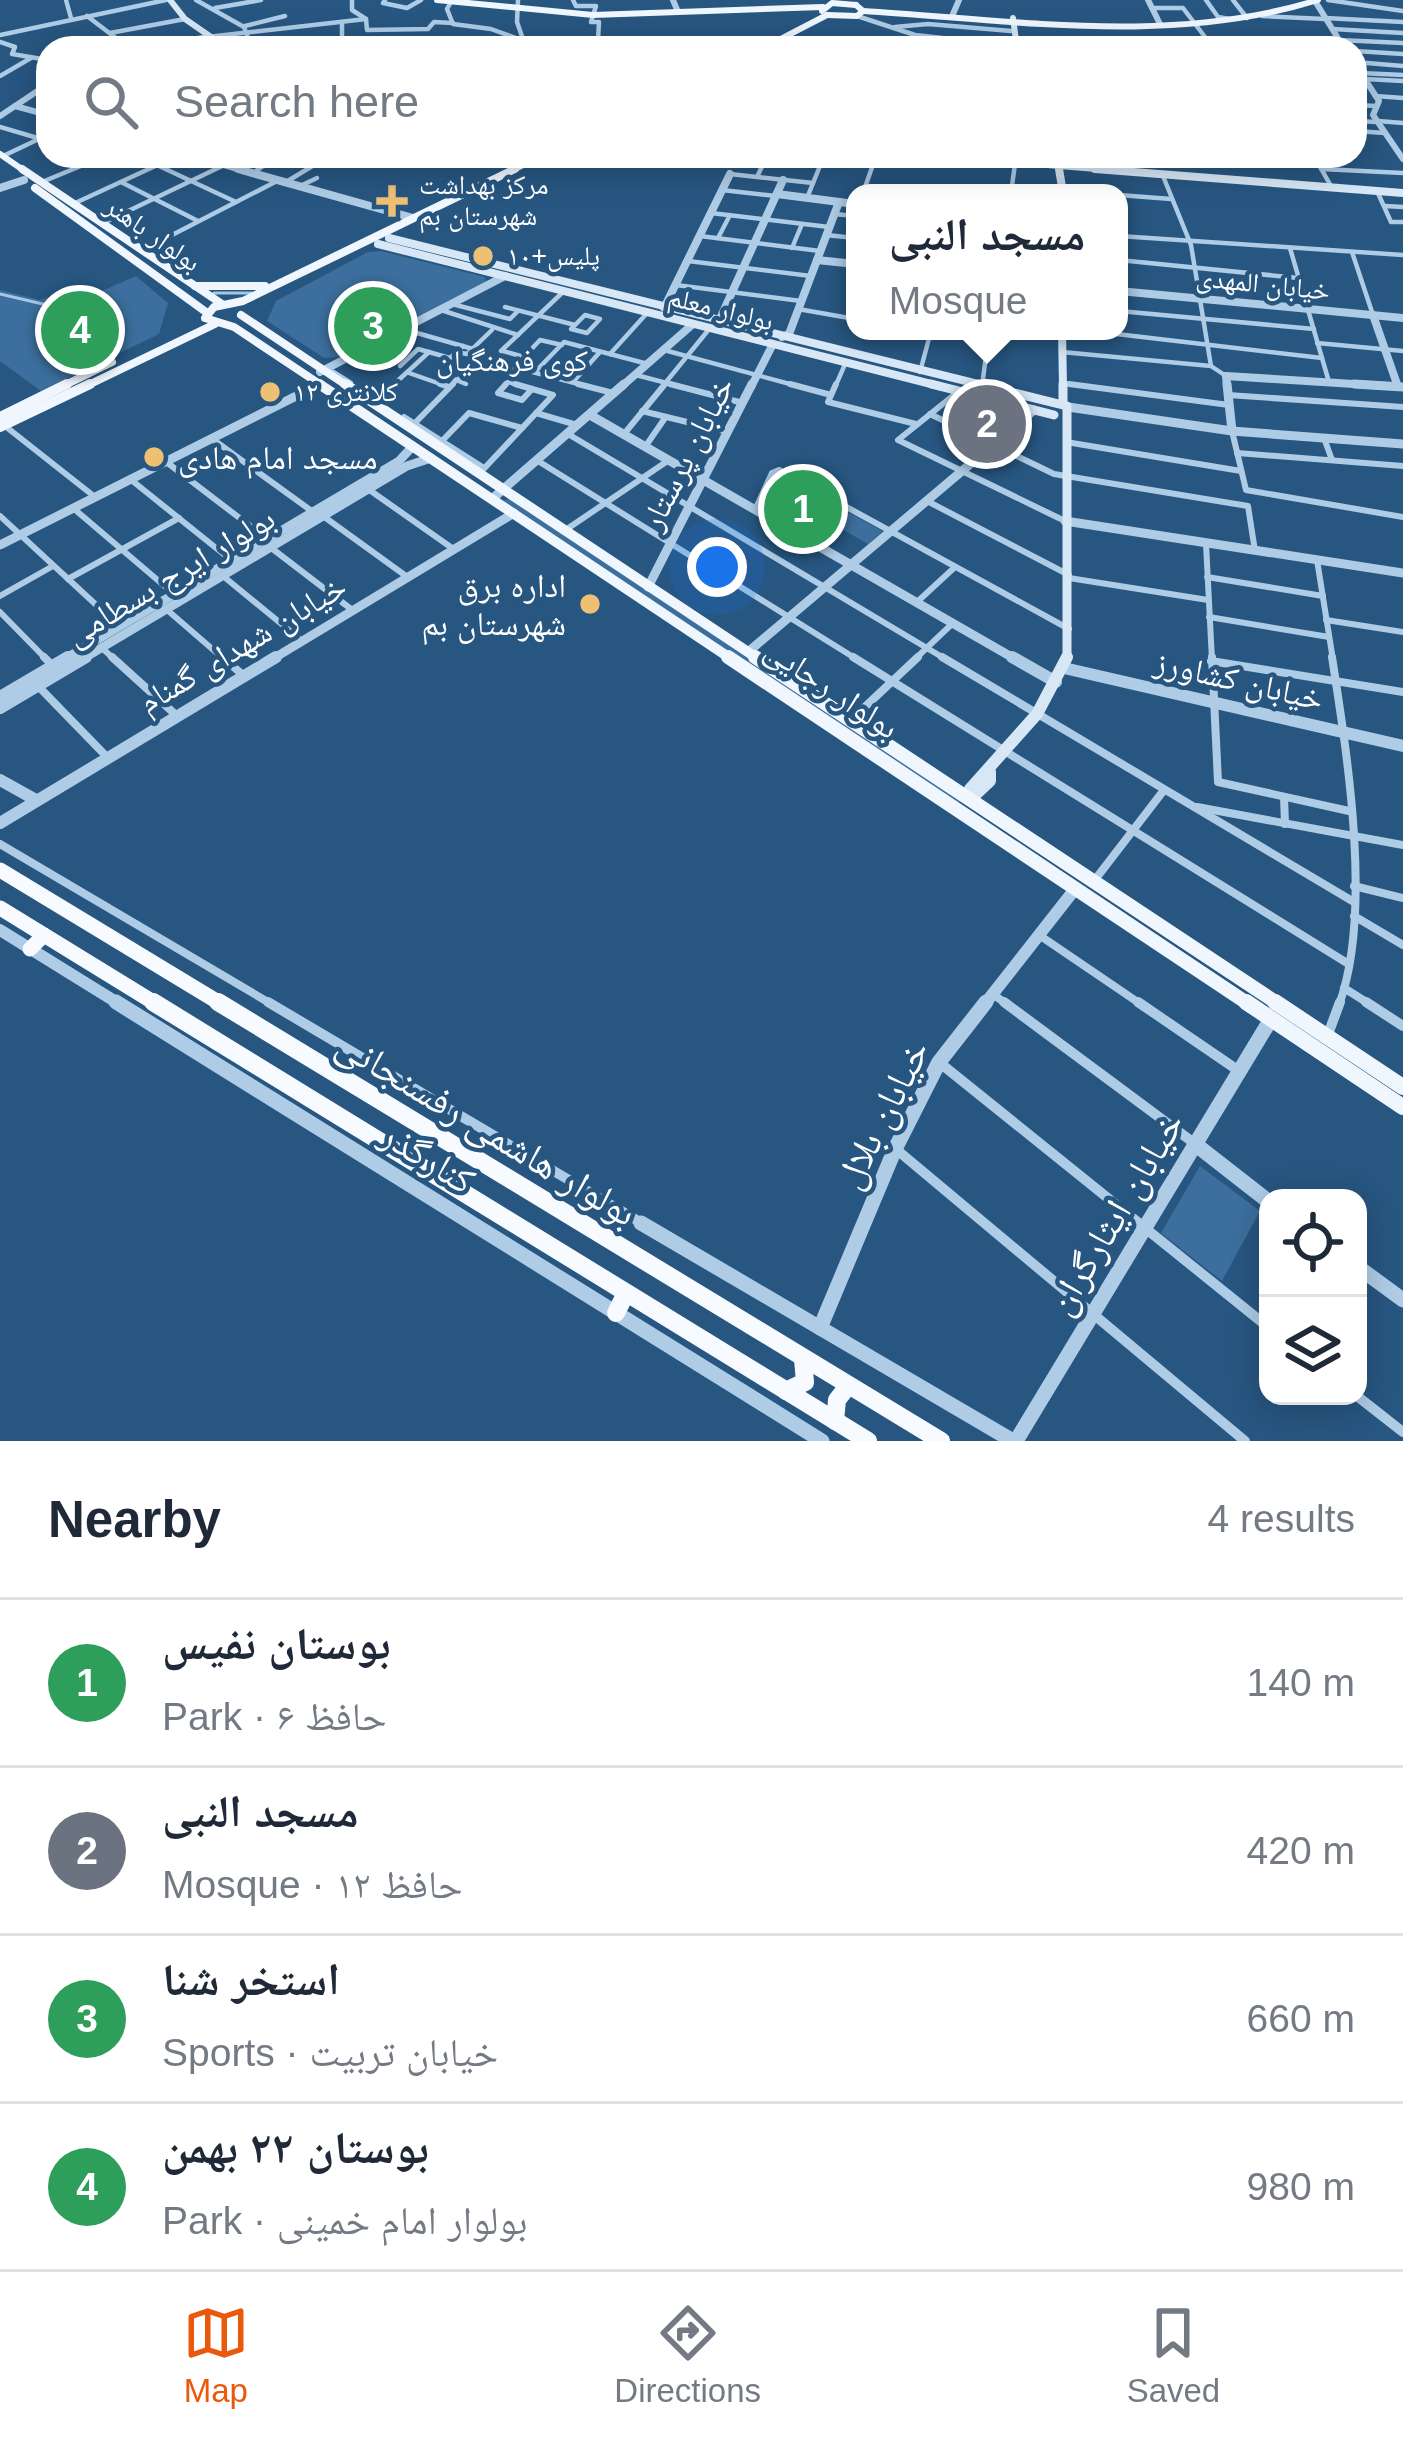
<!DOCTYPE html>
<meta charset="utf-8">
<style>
:root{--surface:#fff;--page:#f6f6f7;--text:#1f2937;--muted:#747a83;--line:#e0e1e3;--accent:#ea580c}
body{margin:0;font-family:Arial,"Noto Naskh Arabic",sans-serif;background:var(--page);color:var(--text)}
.controls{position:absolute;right:36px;bottom:36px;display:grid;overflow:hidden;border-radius:24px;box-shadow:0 6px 30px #0003}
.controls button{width:108px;height:108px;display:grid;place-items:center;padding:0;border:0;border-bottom:3px solid var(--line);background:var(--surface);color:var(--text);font:60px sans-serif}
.you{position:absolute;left:717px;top:567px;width:42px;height:42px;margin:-30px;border:9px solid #fff;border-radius:50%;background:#1a73e8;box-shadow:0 0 0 18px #1a73e833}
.badge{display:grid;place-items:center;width:78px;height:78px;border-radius:50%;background:var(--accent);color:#fff;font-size:39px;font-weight:700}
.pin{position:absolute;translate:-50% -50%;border:6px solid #fff;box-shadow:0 3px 12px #0006}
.popup{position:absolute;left:846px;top:184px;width:282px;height:156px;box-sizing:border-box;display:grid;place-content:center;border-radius:24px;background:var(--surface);filter:drop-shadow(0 3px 9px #0005);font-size:39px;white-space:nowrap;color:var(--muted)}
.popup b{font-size:45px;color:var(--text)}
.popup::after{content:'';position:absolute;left:50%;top:100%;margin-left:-24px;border:24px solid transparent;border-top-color:var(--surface)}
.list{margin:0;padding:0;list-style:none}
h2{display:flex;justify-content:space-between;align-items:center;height:156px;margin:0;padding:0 48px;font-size:51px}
h2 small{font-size:39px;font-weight:400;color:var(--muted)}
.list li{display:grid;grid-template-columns:78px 1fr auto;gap:36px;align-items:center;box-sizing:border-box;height:168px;padding:0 48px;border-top:3px solid var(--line)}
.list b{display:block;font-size:45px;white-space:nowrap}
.list p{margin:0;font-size:39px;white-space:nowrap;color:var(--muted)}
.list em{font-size:39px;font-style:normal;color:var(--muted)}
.icon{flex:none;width:66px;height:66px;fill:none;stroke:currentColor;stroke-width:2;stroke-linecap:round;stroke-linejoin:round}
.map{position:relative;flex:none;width:1403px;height:1441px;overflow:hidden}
.search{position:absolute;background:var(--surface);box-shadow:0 6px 30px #0003;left:36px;right:36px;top:36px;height:132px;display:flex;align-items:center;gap:30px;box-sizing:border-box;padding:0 42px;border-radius:36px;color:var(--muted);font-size:45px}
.sheet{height:828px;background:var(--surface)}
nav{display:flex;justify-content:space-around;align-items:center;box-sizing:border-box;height:168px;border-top:3px solid var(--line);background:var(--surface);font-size:33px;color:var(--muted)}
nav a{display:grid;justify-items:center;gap:6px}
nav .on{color:var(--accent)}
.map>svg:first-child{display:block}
.green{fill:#3c6f9d}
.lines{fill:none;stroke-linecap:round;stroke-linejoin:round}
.stream{stroke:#a3c8e6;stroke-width:3}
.minor-far3{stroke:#aecce6;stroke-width:4.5}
.minor-far2{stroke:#aecce6;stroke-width:6}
.minor-far1{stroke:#aecce6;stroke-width:8}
.minor{stroke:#aecce6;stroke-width:10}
.tertiary-far4{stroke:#aecce6;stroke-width:6}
.tertiary-far3{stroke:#aecce6;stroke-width:8}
.tertiary-far2{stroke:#aecce6;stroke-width:9}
.tertiary-far1{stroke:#aecce6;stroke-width:12}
.tertiary{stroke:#aecce6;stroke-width:15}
.secondary-far3{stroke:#d7e7f5;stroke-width:6}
.secondary-far2{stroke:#d7e7f5;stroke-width:8}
.secondary-far1{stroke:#d7e7f5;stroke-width:9}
.secondary{stroke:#d7e7f5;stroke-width:12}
.primary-far4{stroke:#eff6fd;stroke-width:6}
.primary-far3{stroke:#eff6fd;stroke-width:8}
.primary-far2{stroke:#eff6fd;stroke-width:10}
.primary-far1{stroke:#eff6fd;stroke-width:14}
.primary{stroke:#eff6fd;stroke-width:16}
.trunk-far1{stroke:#f7fafe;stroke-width:15}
.trunk{stroke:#f7fafe;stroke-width:18}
.poi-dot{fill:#eec074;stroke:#275680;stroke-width:4.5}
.labels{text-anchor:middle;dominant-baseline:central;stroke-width:9;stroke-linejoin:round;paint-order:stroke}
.far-poi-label{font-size:27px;fill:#fff;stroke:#275680;text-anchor:start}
.far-street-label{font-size:27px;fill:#fff;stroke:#275680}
.far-neighbourhood-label{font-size:30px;fill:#fff;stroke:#275680}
.street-label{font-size:33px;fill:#fff;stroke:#275680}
.poi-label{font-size:33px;fill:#fff;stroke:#275680;text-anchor:start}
.near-street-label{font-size:39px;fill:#fff;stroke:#275680}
</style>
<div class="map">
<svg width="1403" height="1441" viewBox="0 0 1403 1441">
<rect width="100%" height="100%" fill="#275680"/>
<g class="green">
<path d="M381 251 485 277 486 283 340 357 324 358 267 321 276 301 368 252Z"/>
<path d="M136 276 168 303 159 334 41 391 0 361V290L40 300 68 290 90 296Z"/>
<path d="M779 474 882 531V532L868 544 828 521 810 535 763 508Z"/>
<path d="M509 499 963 796 964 802H958L502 501Z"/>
<path d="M1200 1166 1260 1211 1222 1281 1161 1233Z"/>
</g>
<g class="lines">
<g class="stream">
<path d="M214 293H252"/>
<path d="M0 294 47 305"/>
</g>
<g class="minor-far3">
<path d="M66 0 71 18"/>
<path d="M196 0 244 27 251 46 241 48"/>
<path d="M352 0V10L366 19 367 30 428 29 434 22 453 23"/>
<path d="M385 0 383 3 407 8 421 0"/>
<path d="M452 0 447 9 453 24 491 29 524 41"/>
<path d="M518 0 517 22 526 48"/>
<path d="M573 0 576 6H596L591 22H599L598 40"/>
<path d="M1206 0 1218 17 1230 19"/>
<path d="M1233 0 1247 18"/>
<path d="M1328 0 1403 11"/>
<path d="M215 8 261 0"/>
<path d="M1152 8H1183L1208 41 1207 48"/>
<path d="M87 16 129 48"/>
<path d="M857 16 915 35 1016 46"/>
<path d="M1262 16 1325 19"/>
<path d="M1325 18 1403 22"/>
<path d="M342 22V48"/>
<path d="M245 26 285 16"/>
<path d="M895 27 928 24 1011 31"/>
<path d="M1332 29 1403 33"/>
<path d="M110 33 185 19"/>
<path d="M0 35 166 0"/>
<path d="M207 37 366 19"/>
<path d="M1339 40 1403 43"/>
<path d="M0 42 15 47 12 54 48 60"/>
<path d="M419 43 486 48"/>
<path d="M782 45 796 48"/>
<path d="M1016 47 1033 48"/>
<path d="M551 48 553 40H603L600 48"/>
<path d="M907 48 912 41 925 40"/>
<path d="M1355 51 1403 54"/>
<path d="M1355 62 1403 66"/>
<path d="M1360 73 1403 75"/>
<path d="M0 76 31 58"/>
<path d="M1365 79 1403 81"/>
<path d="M36 92 48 93"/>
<path d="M1375 96 1403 98"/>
<path d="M1355 105 1377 106"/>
<path d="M1355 121 1377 122"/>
<path d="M1378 121 1403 123"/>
<path d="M0 127 41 139"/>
<path d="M1355 131 1385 133"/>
<path d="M3 156 39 139"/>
<path d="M1314 156 1332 188"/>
<path d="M159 166 236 202"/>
<path d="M1321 169 1403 173"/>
<path d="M253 173 278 156"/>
<path d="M730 174 813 183"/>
<path d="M1163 176 1191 245 1211 366"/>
<path d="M757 177 767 156"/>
<path d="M42 182 105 156"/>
<path d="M121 182 198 221"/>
<path d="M286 182 324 159 320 156"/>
<path d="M300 186 317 178"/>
<path d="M722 190 776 196"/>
<path d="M1063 190 1098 193"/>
<path d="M1377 191 1391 222H1403"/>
<path d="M863 193 876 156"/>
<path d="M1011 193 1015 164"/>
<path d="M1119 195 1171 199"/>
<path d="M807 198 824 156"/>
<path d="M73 204 177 156"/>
<path d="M1385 206 1403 207"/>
<path d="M711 213 829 227"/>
<path d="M834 214 855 216"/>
<path d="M101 224 243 156"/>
<path d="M826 235 855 238"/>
<path d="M700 236 820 251"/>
<path d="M1119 236 1403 255"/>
<path d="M718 238 730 215"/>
<path d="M792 248 802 224"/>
<path d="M1290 248 1329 382"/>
<path d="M141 251 279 180"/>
<path d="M1352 252 1373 315"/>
<path d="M1119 260 1298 278"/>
<path d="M688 261 811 276"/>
<path d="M676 285 801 301"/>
<path d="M452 304 510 319 518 311"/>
<path d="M505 307 575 325"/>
<path d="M798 309 855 319"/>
<path d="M441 310 518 335"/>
<path d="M1119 311 1314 329"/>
<path d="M585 315 600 319 587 333 571 329Z"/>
<path d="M403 329 473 349"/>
<path d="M954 331 989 336"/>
<path d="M1091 331 1322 358"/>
<path d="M1317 343 1403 351"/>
<path d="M664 350 801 387"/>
<path d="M501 351 564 291"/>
<path d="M503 351 524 357 540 340 562 345"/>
<path d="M457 352 467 354 492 330"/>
<path d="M1062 352 1211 366 1226 376"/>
<path d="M610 354 648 312"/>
<path d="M490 361 590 387"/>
<path d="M400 366 418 349 450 358 463 346"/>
<path d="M327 368 351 383"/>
<path d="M535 372 564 342 648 364"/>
<path d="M920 372 931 331"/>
<path d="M409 373 449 387"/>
<path d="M439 373 466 384"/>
<path d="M636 375 682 387"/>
<path d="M573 382 600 352"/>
<path d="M1062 383 1092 387"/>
<path d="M391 387 429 352"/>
<path d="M450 387 458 379"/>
<path d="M504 387 508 382 525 387"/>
<path d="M662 387 710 328"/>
<path d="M835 387 846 362"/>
<path d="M982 387 989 331"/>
</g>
<g class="minor-far2">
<path d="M440 384 449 387"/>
<path d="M506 384 498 393 522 400 532 389"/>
<path d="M578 384 613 393"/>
<path d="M670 384 743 403"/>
<path d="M790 384 831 395"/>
<path d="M836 384 828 402 916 424"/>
<path d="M1069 384 1229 405"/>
<path d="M959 391 898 440 1065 521"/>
<path d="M1228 395 1403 407"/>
<path d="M373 404 395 384"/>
<path d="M642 411 728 432"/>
<path d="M536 413 577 425"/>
<path d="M930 414 1054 474 1248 506 1255 551"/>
<path d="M404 417 484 468"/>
<path d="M413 425 453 384"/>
<path d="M5 426 95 497"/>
<path d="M1232 431 1246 490 1403 517"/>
<path d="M568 434 947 660"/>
<path d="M624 434 665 384"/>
<path d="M211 438 313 512"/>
<path d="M1324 438 1332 460"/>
<path d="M441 442 469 413 522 428"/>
<path d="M1066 442 1241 471"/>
<path d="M645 447 665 418"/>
<path d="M1237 453 1403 466"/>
<path d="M165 461 267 539"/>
<path d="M538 461 858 660"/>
<path d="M479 474 553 395 515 384"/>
<path d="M130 479 231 560"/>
<path d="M368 489 452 548"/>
<path d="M927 501 1069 575"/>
<path d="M73 508 174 594"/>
<path d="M755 510 772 473 779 470 1069 629"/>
<path d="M0 516 119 626"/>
<path d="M323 516 406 576"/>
<path d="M564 531 669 460"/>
<path d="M1206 544 1212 660"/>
<path d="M270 547 351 609"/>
<path d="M1317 560 1333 660"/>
<path d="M223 576 301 640"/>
<path d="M1207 577 1323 596"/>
<path d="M1069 578 1208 600"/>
<path d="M68 579 179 518"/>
<path d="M0 596 53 566"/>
<path d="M917 602 955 567"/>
<path d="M166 609 225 660"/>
<path d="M0 612 47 660"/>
<path d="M1209 617 1329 637"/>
<path d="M1326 620 1403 632"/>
<path d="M102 648 115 660"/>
<path d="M914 660 953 623"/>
</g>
<g class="minor-far1">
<path d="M44 657 53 666"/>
<path d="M112 657 176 715"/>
<path d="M222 657 243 675"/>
<path d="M853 657 1347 963"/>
<path d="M942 657 1354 902"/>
<path d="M1212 657 1218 782 1349 811"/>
<path d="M1332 657C1347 754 1373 912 1339 1005"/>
<path d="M1211 661 1403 692"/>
<path d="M38 686 107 757"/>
<path d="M852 719 918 657"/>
<path d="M1284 797 1285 824"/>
<path d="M1197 807 1403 845"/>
<path d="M0 844 273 1005"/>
<path d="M1094 881 1164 790"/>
<path d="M1354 886 1403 898"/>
<path d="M1354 916 1403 945"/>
<path d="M1039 935 1142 1005"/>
<path d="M1344 988 1371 1005"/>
<path d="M994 995 1008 1005"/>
</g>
<g class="minor">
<path d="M268 1002 640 1222"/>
<path d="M1004 1002 1194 1143"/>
<path d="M1138 1002 1239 1071"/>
<path d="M1366 1002 1403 1026"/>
<path d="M1327 1037 1340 1002"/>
<path d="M940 1063 1268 1327"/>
<path d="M897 1150 1245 1441"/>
<path d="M1357 1396 1403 1432"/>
</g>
<g class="tertiary-far4">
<path d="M673 0 678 12"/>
<path d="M1148 0 1160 24"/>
<path d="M1315 1 1344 48"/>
<path d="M953 14 959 0"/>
<path d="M152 48 207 37"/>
<path d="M1355 64 1379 101 1373 115 1403 159"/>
<path d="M15 106 48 115"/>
<path d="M0 116 48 84"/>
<path d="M193 156 248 172"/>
</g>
<g class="tertiary-far3">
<path d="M238 169 413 218"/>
<path d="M0 188 24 180"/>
<path d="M777 194 855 204"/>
<path d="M817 260 855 264"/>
<path d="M1119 291 1403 318"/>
<path d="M664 308 730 174"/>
<path d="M1373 315 1398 387"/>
<path d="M719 321 783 180"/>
<path d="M782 337 789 334 839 202"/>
<path d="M320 372 505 276"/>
<path d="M314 387 320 384"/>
<path d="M621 387 693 324"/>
<path d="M751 387 773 344"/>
<path d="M1227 387 1226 376 1402 387"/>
</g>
<g class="tertiary-far2">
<path d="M1227 384 1232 431"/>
<path d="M1354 384 1403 387"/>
<path d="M1068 407 1232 431 1403 444"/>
<path d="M590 415 1017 660"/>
<path d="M492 499 624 384"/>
<path d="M1065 521 1403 573"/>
<path d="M0 545 320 384"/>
<path d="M648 587 752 384"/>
<path d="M748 652 1034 410"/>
<path d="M63 660 399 461 413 446"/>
<path d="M81 660 407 466 431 458"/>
<path d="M271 660 514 513"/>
</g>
<g class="tertiary-far1">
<path d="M1012 657 1056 682"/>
<path d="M1064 668 1403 746"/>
<path d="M0 697 68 657"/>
<path d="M0 708 86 657"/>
<path d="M0 780 36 800"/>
<path d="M0 823 276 657"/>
<path d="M0 930 121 1005"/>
<path d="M984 1005 1075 889"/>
</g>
<g class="tertiary">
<path d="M116 1002 822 1441"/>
<path d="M1195 1144 1268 1201"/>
<path d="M641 1223 1013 1441"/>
<path d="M1358 1267 1403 1300"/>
<path d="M820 1328 895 1149 939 1062 986 1002"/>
<path d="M1016 1441 1271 1019"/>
</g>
<g class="secondary-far3">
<path d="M170 0 185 19 227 48"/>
<path d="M1013 18 1017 48"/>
<path d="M937 156 1133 172"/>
<path d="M1057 156 1060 172"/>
</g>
<g class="secondary-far2">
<path d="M1059 169 1063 193"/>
<path d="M1095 169 1403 193"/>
<path d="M389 238 990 387"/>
<path d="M378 244 943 387"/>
<path d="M1062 331 1063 387"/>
</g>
<g class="secondary-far1">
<path d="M931 384 1054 415"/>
<path d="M978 384 1067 406V660"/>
<path d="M1063 384V404"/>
</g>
<g class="secondary">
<path d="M972 798 970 789 1037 714 1067 657"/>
<path d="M972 798 990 781V772"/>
</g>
<g class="primary-far4">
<path d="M437 0 593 15 823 7"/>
<path d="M822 11 832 3 856 5"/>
<path d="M863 11C1014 20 1171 46 1318 0"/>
<path d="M827 15 857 16 863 11 856 5"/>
<path d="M763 48 827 15"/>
<path d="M0 154 26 172"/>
<path d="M509 172 541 156"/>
</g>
<g class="primary-far3">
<path d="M22 169 222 304"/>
<path d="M35 188 206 312"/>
<path d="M195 286H265"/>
<path d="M241 315 349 387"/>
<path d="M61 387 112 362"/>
<path d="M84 387 215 324"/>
<path d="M324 387 234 327 205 318 214 307 243 301 515 169"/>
</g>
<g class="primary-far2">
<path d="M319 384 733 660"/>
<path d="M345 384 760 660"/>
<path d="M0 417 67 384"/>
<path d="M0 427 90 384"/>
</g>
<g class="primary-far1">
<path d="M728 657 1250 1005"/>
<path d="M755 657 1280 1005"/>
</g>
<g class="primary">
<path d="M1246 1002 1403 1107"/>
<path d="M1275 1002 1403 1087"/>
</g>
<g class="trunk-far1">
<path d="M0 870 223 1005"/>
<path d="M0 908 158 1005"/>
<path d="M30 949 44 935"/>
</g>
<g class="trunk">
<path d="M153 1002 868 1441"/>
<path d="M218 1002 941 1441"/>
<path d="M616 1313 626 1293"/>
<path d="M786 1391 805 1382 803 1359"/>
<path d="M835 1421 837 1400 848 1386"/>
</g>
</g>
<g class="poi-dot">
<path d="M386 183h12v12h12v12h-12v12h-12v-12h-12v-12h12z"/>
<circle cx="483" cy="256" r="12"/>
<circle cx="270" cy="392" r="12"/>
<circle cx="154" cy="457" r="12"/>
<circle cx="590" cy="604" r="12"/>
</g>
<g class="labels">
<g class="far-poi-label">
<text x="419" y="185">مرکز بهداشت<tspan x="419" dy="31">شهرستان بم</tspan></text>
<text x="507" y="256">پلیس+۱۰</text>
<text x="294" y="392">کلانتری ۱۲</text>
</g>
<g class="far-street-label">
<text transform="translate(153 234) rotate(35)">بولوار باهنر</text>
<text transform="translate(1263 284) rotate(6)">خیابان المهدی</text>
<text transform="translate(721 309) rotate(14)">بولوار معلم</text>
</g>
<g class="far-neighbourhood-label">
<text x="512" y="360">کوی فرهنگیان</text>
</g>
<g class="street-label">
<text transform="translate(687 453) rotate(-63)">خیابان پرستار</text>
<text transform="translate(170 576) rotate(-31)">بولوار ایرج بسطامی</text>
<text transform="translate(242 644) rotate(-31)">خیابان شهدای گمنام</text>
<text transform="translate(1239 680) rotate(13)">خیابان کشاورز</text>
<text transform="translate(832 688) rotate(34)">بولوار رجایی</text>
</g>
<g class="poi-label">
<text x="178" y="457">مسجد امام هادی</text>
<text x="566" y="585" text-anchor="end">اداره برق<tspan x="566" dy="38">شهرستان بم</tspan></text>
</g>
<g class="near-street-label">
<text transform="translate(882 1114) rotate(-63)">خیابان بلال</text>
<text transform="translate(487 1128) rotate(31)">بولوار هاشمی رفسنجانی</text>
<text transform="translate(428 1157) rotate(32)">کنارگذر</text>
<text transform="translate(1115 1213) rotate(-59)">خیابان ایثارگران</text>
</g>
</g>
</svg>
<div class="controls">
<button><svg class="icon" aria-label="locate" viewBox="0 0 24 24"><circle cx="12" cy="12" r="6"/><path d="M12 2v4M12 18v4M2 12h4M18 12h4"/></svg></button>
<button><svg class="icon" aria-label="layers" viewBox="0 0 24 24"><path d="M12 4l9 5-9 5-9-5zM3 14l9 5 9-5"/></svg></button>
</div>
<div class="you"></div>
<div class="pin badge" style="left:803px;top:509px;background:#2e9e5b">1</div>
<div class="pin badge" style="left:987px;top:424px;background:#6b7280">2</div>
<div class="popup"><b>مسجد النبی</b>Mosque</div>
<div class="pin badge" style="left:373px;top:326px;background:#2e9e5b">3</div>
<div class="pin badge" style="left:80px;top:330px;background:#2e9e5b">4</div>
<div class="search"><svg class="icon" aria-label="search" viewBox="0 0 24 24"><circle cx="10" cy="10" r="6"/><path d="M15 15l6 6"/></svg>Search here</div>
</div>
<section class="sheet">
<h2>Nearby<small>4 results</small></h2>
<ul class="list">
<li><span class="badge" style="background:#2e9e5b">1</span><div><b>بوستان نفیس</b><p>Park · حافظ ۶</p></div><em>140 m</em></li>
<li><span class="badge" style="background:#6b7280">2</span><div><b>مسجد النبی</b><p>Mosque · حافظ ۱۲</p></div><em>420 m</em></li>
<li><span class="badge" style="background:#2e9e5b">3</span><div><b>استخر شنا</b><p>Sports · خیابان تربیت</p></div><em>660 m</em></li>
<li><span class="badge" style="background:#2e9e5b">4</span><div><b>بوستان ۲۲ بهمن</b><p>Park · بولوار امام خمینی</p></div><em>980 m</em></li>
</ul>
</section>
<nav>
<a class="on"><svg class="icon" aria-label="map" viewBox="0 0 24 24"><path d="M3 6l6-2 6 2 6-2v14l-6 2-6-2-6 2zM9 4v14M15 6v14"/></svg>Map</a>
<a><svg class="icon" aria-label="directions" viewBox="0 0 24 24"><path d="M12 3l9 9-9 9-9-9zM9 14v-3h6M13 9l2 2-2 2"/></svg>Directions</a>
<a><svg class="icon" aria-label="saved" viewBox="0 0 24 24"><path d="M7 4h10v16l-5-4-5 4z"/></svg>Saved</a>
</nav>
